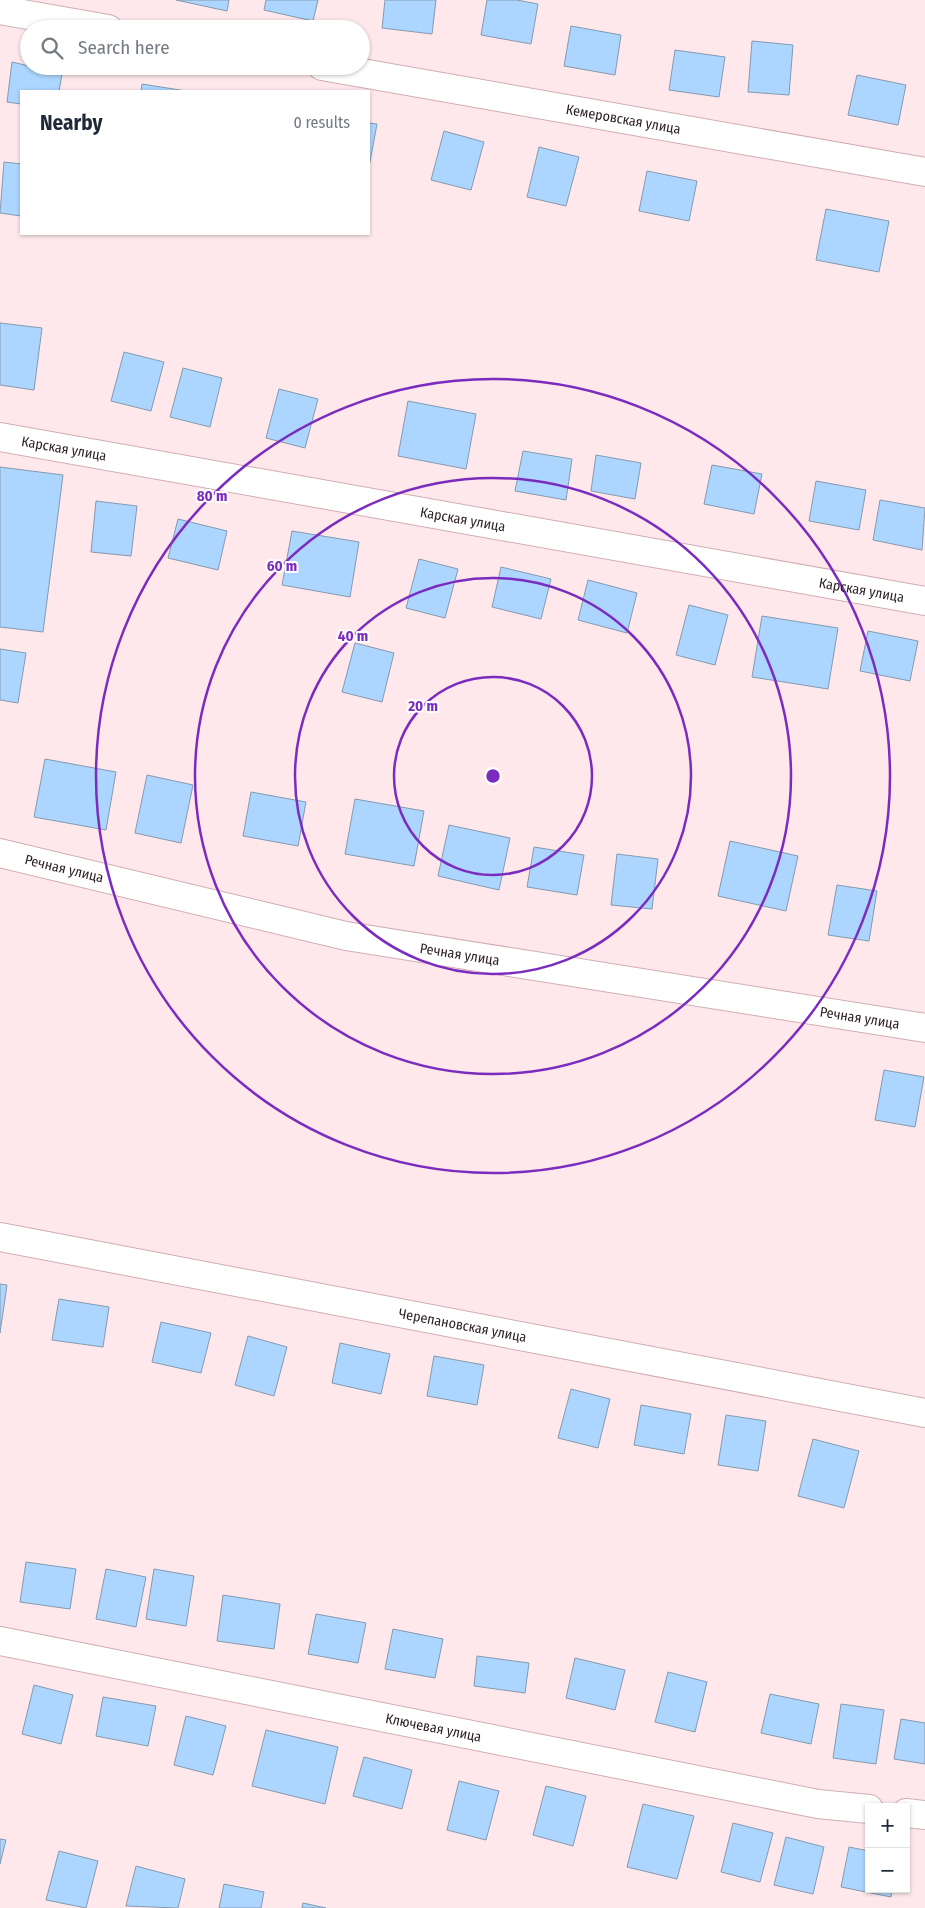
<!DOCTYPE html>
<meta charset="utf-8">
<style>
:root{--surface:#fff;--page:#f6f6f7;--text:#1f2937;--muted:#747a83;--line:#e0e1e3}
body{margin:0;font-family:"Fira Sans Condensed",sans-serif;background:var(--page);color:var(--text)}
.controls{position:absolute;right:15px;bottom:15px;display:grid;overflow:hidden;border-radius:0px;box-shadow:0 1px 4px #0004}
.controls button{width:45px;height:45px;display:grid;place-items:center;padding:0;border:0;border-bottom:1px solid var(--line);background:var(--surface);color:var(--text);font:25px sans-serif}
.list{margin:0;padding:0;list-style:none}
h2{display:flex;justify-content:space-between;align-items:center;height:65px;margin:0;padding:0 20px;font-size:21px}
h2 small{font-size:16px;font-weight:400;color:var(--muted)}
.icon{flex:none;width:28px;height:28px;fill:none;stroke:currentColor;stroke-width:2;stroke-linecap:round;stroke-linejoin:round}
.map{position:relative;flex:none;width:925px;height:1908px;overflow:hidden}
.search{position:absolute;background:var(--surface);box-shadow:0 1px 4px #0004;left:20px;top:20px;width:350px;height:55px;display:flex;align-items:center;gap:12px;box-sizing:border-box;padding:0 18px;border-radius:28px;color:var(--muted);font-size:19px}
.panel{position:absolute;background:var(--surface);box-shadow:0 1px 4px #0004;left:20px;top:90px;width:350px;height:145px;border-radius:0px}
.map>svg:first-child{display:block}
.building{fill:#acd6ff;stroke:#849aaf}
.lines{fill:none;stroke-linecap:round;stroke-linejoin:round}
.street-casing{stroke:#d0aeb3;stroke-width:30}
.street{stroke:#fff;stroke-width:28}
.ring{fill:none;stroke:#7b2cbf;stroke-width:2.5}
.labels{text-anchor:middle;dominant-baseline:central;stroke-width:4;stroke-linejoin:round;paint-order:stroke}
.street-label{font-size:14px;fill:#2a1d1f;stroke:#fff}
.centre{fill:#7b2cbf;stroke:#fff;stroke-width:2.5}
.ring-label{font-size:15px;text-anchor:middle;font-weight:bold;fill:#7b2cbf;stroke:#fff;stroke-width:4;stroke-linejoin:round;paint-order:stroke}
</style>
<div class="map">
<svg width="925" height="1908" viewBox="0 0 925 1908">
<rect width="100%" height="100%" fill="#fee8eb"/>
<g class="building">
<path d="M176 0H229L227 11Z"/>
<path d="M266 0H318L313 21 264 10Z"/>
<path d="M385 0H436L432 34 382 28Z"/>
<path d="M487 0H517L538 4 531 44 481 35Z"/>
<path d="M571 26 621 35 615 75 564 66Z"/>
<path d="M752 41 793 45 789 95 748 92Z"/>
<path d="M675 50 725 57 719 97 669 90Z"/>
<path d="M12 62 29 66 63 69 59 91H21V104L7 102Z"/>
<path d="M857 75 906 85 898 125 848 115Z"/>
<path d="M142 84 186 91H141Z"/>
<path d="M369 123 377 124 369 167Z"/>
<path d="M444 131 484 142 471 190 431 180Z"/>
<path d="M539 147 579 157 566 206 527 197Z"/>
<path d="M4 162 21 164V216L0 213Z"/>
<path d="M647 171 697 181 689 221 639 211Z"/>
<path d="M826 209 889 221 879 272 816 260Z"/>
<path d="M0 323 42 328 34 390 0 385Z"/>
<path d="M124 352 164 362 151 411 111 401Z"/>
<path d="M183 368 222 378 210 427 170 417Z"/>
<path d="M279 389 318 399 305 448 266 438Z"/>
<path d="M408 401 476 414 466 469 398 456Z"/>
<path d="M523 451 572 459 566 500 515 491Z"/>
<path d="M596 455 641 463 635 499 591 491Z"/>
<path d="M712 465 762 474 754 514 704 504Z"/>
<path d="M0 467 63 475 43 632 0 627Z"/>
<path d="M816 481 866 490 859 530 809 521Z"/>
<path d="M880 500 925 508 922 550 873 540Z"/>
<path d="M96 501 137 506 131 556 91 552Z"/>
<path d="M178 519 227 531 218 570 168 558Z"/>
<path d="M292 531 359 542 350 597 282 585Z"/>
<path d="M419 559 458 569 445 618 406 608Z"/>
<path d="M501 567 551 579 541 619 492 607Z"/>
<path d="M588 580 637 593 627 633 578 620Z"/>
<path d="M689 605 728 615 715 665 676 655Z"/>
<path d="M762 616 838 628 828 689 752 677Z"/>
<path d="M868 631 918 641 910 681 860 671Z"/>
<path d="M355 643 394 653 382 702 342 692Z"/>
<path d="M0 649 26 653 18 703 0 700Z"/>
<path d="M45 759 116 772 106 830 34 817Z"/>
<path d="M147 775 193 785 181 843 135 833Z"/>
<path d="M251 792 306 802 298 846 243 836Z"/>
<path d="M355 799 424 811 414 866 345 854Z"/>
<path d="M449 825 510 838 499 890 438 876Z"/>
<path d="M730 841 798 856 786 911 718 896Z"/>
<path d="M534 847 584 855 577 895 527 887Z"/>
<path d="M617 854 658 859 652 909 611 905Z"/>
<path d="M837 885 877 891 869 941 828 935Z"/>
<path d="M884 1070 924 1077 915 1127 875 1120Z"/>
<path d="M0 1284 7 1285 0 1333Z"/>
<path d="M59 1299 109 1307 103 1347 52 1340Z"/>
<path d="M161 1322 211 1333 201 1373 152 1362Z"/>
<path d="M248 1336 287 1347 274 1396 235 1385Z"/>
<path d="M340 1343 390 1354 381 1394 332 1383Z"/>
<path d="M434 1356 484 1365 477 1405 427 1396Z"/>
<path d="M571 1389 610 1399 598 1448 558 1438Z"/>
<path d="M641 1405 691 1414 684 1454 634 1445Z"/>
<path d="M726 1415 766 1421 758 1471 718 1465Z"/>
<path d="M813 1439 859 1451 844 1508 798 1496Z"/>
<path d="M26 1562 76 1569 70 1609 20 1602Z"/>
<path d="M106 1569 146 1577 136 1627 96 1619Z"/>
<path d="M154 1569 194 1576 186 1626 146 1619Z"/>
<path d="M223 1595 280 1604 274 1649 217 1641Z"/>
<path d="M316 1614 366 1623 358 1663 308 1654Z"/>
<path d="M393 1629 443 1639 435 1678 385 1669Z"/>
<path d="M477 1656 529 1663 525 1693 474 1686Z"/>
<path d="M575 1658 625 1670 615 1710 566 1698Z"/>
<path d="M668 1672 707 1682 695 1732 655 1722Z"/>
<path d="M34 1685 73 1695 61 1744 22 1734Z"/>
<path d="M770 1694 819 1704 811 1744 761 1733Z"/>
<path d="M103 1697 156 1706 148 1746 96 1736Z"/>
<path d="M841 1704 884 1710 876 1764 833 1758Z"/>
<path d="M186 1716 226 1726 213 1775 174 1765Z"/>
<path d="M901 1719 925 1723V1764L894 1759Z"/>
<path d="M266 1730 338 1747 325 1804 252 1786Z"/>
<path d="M364 1757 412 1770 402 1809 353 1796Z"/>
<path d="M459 1781 499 1791 486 1840 447 1830Z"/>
<path d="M546 1786 586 1796 573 1846 533 1835Z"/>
<path d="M643 1804 694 1816 677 1879 627 1867Z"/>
<path d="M733 1823 773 1833 760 1882 721 1872Z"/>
<path d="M786 1837 824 1847 813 1894 774 1885Z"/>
<path d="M0 1839 6 1840 0 1864Z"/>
<path d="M849 1847 869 1851V1889H892L891 1897 841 1887Z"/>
<path d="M59 1851 98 1861 86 1908 46 1900Z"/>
<path d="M136 1866 185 1879 178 1908 126 1906Z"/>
<path d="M224 1884 264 1892 261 1908H219Z"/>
<path d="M303 1903 326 1908H302Z"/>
</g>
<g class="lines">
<defs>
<g id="street">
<path d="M0 10 108 29"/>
<path id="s1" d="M322 66 925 172"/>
<path id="s2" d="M0 437 925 601"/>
<path id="s3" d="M0 853 346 936 925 1028"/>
<path id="s4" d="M0 1237 925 1413"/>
<path id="s5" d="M0 1641 818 1804 869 1809"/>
<path d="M906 1813 925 1815"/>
</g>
</defs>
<use href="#street" class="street-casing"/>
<use href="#street" class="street"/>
</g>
<g class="ring">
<circle cx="493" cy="776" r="99"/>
<circle cx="493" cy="776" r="198"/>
<circle cx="493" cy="776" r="298"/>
<circle cx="493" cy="776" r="397"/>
</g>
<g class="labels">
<g class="street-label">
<text stroke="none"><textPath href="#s1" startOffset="306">Кемеровская улица</textPath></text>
<text stroke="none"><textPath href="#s2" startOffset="65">Карская улица</textPath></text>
<text stroke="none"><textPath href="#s2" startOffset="470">Карская улица</textPath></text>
<text stroke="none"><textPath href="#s2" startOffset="875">Карская улица</textPath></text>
<text stroke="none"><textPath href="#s3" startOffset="66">Речная улица</textPath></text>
<text stroke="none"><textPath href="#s3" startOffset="471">Речная улица</textPath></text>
<text stroke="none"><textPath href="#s3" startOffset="876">Речная улица</textPath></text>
<text stroke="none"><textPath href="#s4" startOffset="471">Черепановская улица</textPath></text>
<text stroke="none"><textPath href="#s5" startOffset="442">Ключевая улица</textPath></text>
</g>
</g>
<circle cx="493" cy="776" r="8" class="centre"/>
<g class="ring-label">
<text x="212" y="501">80 m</text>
<text x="282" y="571">60 m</text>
<text x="353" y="641">40 m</text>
<text x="423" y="711">20 m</text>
</g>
</svg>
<div class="controls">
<button>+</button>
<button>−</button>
</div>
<div class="search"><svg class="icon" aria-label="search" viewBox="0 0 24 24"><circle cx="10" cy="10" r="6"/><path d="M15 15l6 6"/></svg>Search here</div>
<section class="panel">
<h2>Nearby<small>0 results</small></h2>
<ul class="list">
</ul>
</section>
</div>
